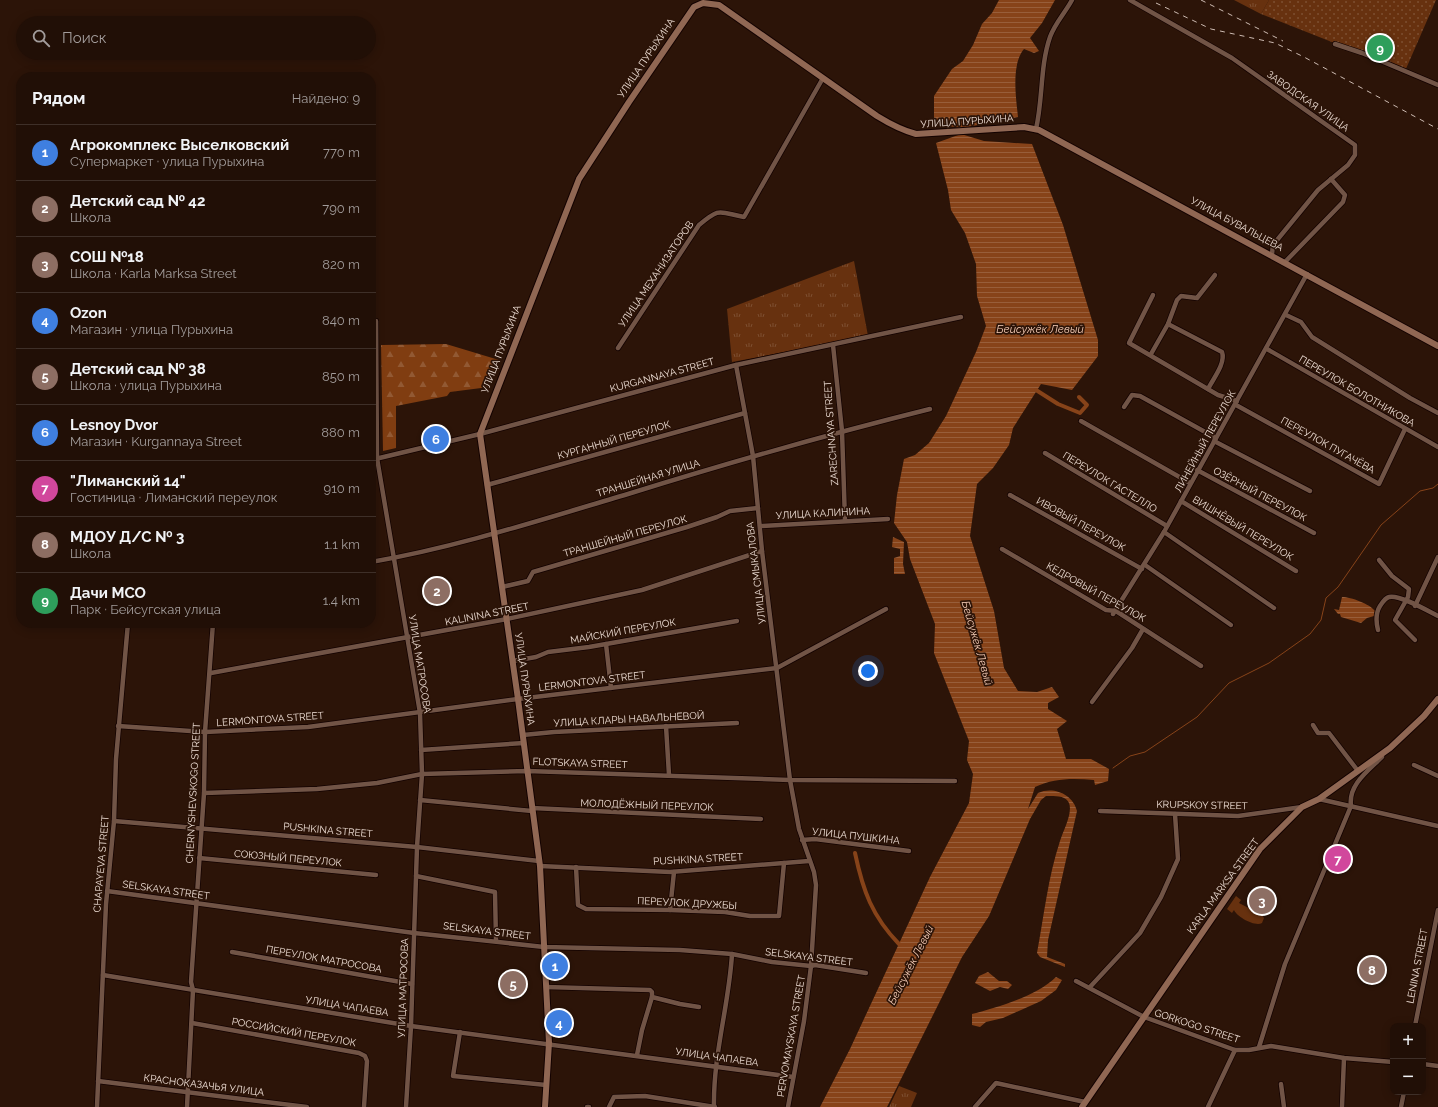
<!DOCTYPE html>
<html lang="ru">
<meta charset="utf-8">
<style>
:root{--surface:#210f06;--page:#291810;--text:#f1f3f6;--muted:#a29c9b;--line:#3e2f28;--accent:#db2777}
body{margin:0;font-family:Raleway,sans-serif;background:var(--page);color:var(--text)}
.controls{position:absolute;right:12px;bottom:12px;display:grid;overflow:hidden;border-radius:8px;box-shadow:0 2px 10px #0003}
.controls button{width:36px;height:36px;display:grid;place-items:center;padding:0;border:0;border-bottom:1px solid var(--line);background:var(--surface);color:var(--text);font:20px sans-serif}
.you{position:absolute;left:868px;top:671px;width:14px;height:14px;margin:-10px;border:3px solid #fff;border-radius:50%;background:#1a73e8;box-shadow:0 0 0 6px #1a73e833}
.badge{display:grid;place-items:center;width:26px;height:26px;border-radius:50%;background:var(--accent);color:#fff;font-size:13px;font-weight:700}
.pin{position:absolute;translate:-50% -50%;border:2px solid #fff;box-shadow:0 1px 4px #0006}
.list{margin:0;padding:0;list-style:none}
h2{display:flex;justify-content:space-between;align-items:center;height:52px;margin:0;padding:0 16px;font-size:17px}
h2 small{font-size:13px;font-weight:400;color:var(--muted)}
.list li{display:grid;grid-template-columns:26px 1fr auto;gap:12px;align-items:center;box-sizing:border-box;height:56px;padding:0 16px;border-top:1px solid var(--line)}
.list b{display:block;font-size:15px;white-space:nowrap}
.list p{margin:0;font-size:13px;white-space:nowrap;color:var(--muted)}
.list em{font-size:13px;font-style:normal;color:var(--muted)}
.icon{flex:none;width:22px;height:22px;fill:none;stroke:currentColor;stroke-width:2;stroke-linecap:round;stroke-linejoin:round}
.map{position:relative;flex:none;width:1438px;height:1107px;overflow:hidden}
.search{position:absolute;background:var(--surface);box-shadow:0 2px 10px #0003;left:16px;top:16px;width:360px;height:44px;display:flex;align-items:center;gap:10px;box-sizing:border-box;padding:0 14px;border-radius:22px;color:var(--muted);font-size:15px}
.panel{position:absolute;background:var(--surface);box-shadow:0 2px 10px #0003;left:16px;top:72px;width:360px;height:556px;border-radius:16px}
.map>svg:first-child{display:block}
.grass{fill:url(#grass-dots)}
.forest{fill:url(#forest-firs)}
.park{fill:url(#park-tufts)}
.pitch{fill:#67310f}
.water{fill:url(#water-rules)}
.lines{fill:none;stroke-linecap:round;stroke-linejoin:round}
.stream{stroke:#874319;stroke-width:1}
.canal{stroke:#874319;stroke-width:4}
.street-casing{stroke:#130200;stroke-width:6}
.secondary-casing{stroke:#130200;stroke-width:8}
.street{stroke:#715446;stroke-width:4.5}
.secondary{stroke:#906753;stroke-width:6}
.rail{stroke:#cdbbb2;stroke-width:1;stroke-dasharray:5 5;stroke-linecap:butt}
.labels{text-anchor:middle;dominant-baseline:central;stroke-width:3.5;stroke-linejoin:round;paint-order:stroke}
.street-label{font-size:10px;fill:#f0e0d7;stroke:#2c1408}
.water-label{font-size:11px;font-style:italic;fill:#f8cfb9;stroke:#2c1408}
</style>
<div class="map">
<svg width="1438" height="1107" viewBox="0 0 1438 1107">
<defs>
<pattern id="grass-dots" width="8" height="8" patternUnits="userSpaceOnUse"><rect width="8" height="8" fill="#67310f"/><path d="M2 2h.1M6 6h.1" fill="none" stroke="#7d4f31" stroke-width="1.8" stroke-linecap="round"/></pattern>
<pattern id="forest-firs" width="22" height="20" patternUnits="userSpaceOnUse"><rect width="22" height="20" fill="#803d11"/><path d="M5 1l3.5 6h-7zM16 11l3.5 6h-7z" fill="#925933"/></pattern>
<pattern id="park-tufts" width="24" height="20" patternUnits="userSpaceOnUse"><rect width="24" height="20" fill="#67310f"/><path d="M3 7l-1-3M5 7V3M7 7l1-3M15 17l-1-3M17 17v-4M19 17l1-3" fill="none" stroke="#7d4f31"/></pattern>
<pattern id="water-rules" width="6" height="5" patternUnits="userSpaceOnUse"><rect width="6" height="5" fill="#874319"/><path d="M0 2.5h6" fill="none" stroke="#985e3a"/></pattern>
</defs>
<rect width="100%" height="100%" fill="#2c1408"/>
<path class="grass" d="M1269 0H1436L1405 71 1261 14Z"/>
<path class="forest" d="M446 344 499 360 489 387 450 392 447 396 396 406V448L383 451 381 345Z"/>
<g class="park">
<path d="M1234 0H1269L1261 14Z"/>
<path d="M854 261 868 336 732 362 727 309Z"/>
<path d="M899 1086 917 1093 911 1107H889Z"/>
</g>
<path class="pitch" d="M1236 896 1241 900 1239 903 1262 915 1264 918 1262 923C1255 927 1237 917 1234 910L1232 913 1227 909Z"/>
<g class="water">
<path d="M999 0H1055L1042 23 1030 38 1039 51 1034 53 1024 49C1011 64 1016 98 1018 117L962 128 934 124V96L952 69 963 61 973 45 982 24 992 13Z"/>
<path d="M961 134 984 141 1032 144 1063 225 1098 340V356L1072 390 1041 384 1013 428 1009 445 993 468 977 484 970 536 994 611 1004 668 1018 691 1037 692 1052 687 1059 697 1048 703V709L1067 721 1057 729 1066 759H1091L1109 769 1108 781 1095 785 1094 780C1073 778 1054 778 1035 787L1028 809 1038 793C1053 786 1073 794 1077 811L1048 940 1047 957 1065 964V967L1040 957 1037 953C1044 916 1048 877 1060 841 1063 831 1073 813 1069 803 1066 795 1053 796 1046 796L1041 800 1030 819 989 916 962 957 887 1107H820L850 1049 930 877 969 803 973 774 967 760 969 741 934 653 935 624 910 559 907 542 894 523 897 495 904 459 915 455 929 443 946 416 976 352 986 326 977 296 976 264 965 233 951 210 948 190 936 143Z"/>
<path d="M893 537 904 542 903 564 905 574H894V558L900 556V549L892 547Z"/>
<path d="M1342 597C1351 597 1370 604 1375 611L1374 616 1367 618 1361 623 1341 617 1340 614H1338L1334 609 1339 610Z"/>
<path d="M988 972 999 981H1007L1012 985 1008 989 1000 987 990 991 975 983 979 976Z"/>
<path d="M1056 977 1062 980 1056 990 1041 1001 1003 1018 986 1022 980 1027 972 1025V1014C998 1007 1037 996 1056 977Z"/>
</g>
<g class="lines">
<path class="stream" d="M1113 768 1130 756 1145 752 1197 717 1229 683 1269 663 1310 634 1321 620 1326 598 1338 587 1381 525 1420 491 1433 488 1438 484"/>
<g class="canal">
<path d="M1036 390 1058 404 1080 413 1087 405 1079 397"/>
<path d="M855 853C863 891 872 916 899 944"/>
</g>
<defs>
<g id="street">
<path d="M1130 0 1232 58 1355 145V155L1348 165 1318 190 1273 245 1272 254"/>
<path d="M1335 44 1362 53 1438 85"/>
<path d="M1036 129C1043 99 1040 66 1050 37 1055 23 1065 13 1072 0"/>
<path d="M1285 262 1343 202 1345 195 1331 179"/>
<path d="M1153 295 1129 343 1218 395 1237 401"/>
<path d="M1286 315 1301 322 1312 337 1410 398 1438 413"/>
<path d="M376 321 377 458 420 713 422 774 417 847 411 1026 406 1107"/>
<path d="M1168 324 1222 352C1226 363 1213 379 1208 389"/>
<path d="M833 345 842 431 845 520"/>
<path d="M618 348 699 225C721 207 718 212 744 217L823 78"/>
<path d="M1267 349 1438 447"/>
<path d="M1151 354 1168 324 1177 300 1181 296 1197 298 1215 275"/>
<path d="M736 365 753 456 762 551 790 780 799 829 814 872 816 885 811 966 804 1021 788 1107"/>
<path d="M1236 405 1379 484 1405 429"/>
<path d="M1124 407 1132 395 1140 396 1216 438"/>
<path d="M1081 421 1190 483"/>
<path d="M1214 441 1310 491"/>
<path d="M1045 453 1167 526"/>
<path d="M371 460 480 434 736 365 961 317"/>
<path d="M1197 470 1314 533"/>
<path d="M487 485 745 413"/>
<path d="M1010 495 1142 569"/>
<path d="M1181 501 1296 571"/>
<path d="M760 526 888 519"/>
<path d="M1164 532 1274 608"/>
<path d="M1002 549 1106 610 1116 611 1201 666"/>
<path d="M1379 560 1392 576 1409 589 1408 597 1395 620 1415 640"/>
<path d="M371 562C458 547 543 519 628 494 728 463 829 434 930 409"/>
<path d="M1145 565 1231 625"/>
<path d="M502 587 528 581 533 572 687 527 717 517 730 511 758 508"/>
<path d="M1415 606 1438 557"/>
<path d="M1113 614 1164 532 1307 274"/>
<path d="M1378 630C1376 622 1375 614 1380 606 1382 603 1385 598 1389 597 1399 594 1428 611 1438 616"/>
<path d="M606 644 611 688"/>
<path d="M513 661 536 657 548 652 589 647 737 621"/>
<path d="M211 673 507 619 642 590 762 551"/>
<path d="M1092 702 1132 648 1143 629"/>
<path d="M1313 725 1318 733H1329L1358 771"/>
<path d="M118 726 205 732 308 727 518 699 777 668 886 609"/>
<path d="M666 726 669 775"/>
<path d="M523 735 554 732 737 723"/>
<path d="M421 750 524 743"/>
<path d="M1414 765 1438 776"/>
<path d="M204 793 317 789 377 783 422 774 527 771 790 780 955 781"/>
<path d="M1319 799 1438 826"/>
<path d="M420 800 532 811"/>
<path d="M532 808 761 819"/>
<path d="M1100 811 1238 816 1302 807"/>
<path d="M114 821 417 847 539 861"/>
<path d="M802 840 815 839 909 851"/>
<path d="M199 858 376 875"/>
<path d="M540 866 670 872 809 861"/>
<path d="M576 867 578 905 586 909 670 910 725 912 750 916H779L784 863"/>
<path d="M416 876 495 892 496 941"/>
<path d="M107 891 414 933 544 947 680 950 732 954 772 962 811 966 815 965 866 973"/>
<path d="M670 910 674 872"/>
<path d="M232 952 412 984"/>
<path d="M103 975 411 1026 793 1077"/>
<path d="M1076 981 1144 1017 1235 1050H1249L1271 1046 1344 1058 1393 1062"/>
<path d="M546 987 650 990 652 992V997L680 1004 699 1007"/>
<path d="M1090 987 1140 933 1161 897 1178 859 1175 814"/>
<path d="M192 1023 359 1053 365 1056 367 1061 364 1107"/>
<path d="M1415 1026 1438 910"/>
<path d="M460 1032 453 1076 546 1085"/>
<path d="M1259 1047 1285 964 1351 806C1348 785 1368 771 1382 757"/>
<path d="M637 1055 642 1030 652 997"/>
<path d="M1423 1064 1438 1066"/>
<path d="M98 1081 307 1107"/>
<path d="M1281 1084 1284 1107"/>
<path d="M97 1107 106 904 114 821 116 759 128 623"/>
<path d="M187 1107 193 990 191 982 204 793 205 732 213 623"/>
<path d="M587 1107H589"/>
<path d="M609 1107 614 1097 645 1096 715 1107"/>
<path d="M714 1107C713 1055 729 1005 732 954"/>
<path d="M975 1107 996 1083 1085 1102"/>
<path d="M1208 1107 1235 1050"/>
<path d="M1342 1107 1344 1058"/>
<path d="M1401 1107 1404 1092"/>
</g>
<g id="secondary">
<path d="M545 1107 549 1043 540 866 518 699 480 434 579 179 629 102 694 7 703 3 719 5 877 116C890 124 901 130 916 134L1024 127 1039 130 1438 346"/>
<path d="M1082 1107 1260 849 1302 807 1319 799 1390 748 1424 716 1438 699"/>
</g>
</defs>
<use href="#street" class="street-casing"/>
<use href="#secondary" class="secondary-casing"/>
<use href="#street" class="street"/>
<use href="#secondary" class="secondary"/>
<g class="rail">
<path d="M1201 0 1283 41"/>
<path d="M1156 3 1211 29 1275 43 1304 57 1438 129"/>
</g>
</g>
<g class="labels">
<g class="street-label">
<text transform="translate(646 58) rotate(-56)">УЛИЦА ПУРЫХИНА</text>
<text transform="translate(1308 101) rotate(35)">ЗАВОДСКАЯ УЛИЦА</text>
<text transform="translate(967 121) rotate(-4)">УЛИЦА ПУРЫХИНА</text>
<text transform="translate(1237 224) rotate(28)">УЛИЦА БУВАЛЬЦЕВА</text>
<text transform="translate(656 274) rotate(-56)">УЛИЦА МЕХАНИЗАТОРОВ</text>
<text transform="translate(501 349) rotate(-69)">УЛИЦА ПУРЫХИНА</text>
<text transform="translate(662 375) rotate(-15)">KURGANNAYA STREET</text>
<text transform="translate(1357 391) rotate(30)">ПЕРЕУЛОК БОЛОТНИКОВА</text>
<text transform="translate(831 433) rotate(-94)">ZARECHNAYA STREET</text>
<text transform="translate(614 440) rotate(-16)">КУРГАННЫЙ ПЕРЕУЛОК</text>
<text transform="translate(1205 441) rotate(-61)">ЛИНЕЙНЫЙ ПЕРЕУЛОК</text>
<text transform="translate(1328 445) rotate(29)">ПЕРЕУЛОК ПУГАЧЁВА</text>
<text transform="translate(648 478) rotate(-17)">ТРАНШЕЙНАЯ УЛИЦА</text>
<text transform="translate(1110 482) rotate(31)">ПЕРЕУЛОК ГАСТЕЛЛО</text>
<text transform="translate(1260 494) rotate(28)">ОЗЁРНЫЙ ПЕРЕУЛОК</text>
<text transform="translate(823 513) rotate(-3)">УЛИЦА КАЛИНИНА</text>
<text transform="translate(1081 524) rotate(29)">ИВОВЫЙ ПЕРЕУЛОК</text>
<text transform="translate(1243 528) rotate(31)">ВИШНЁВЫЙ ПЕРЕУЛОК</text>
<text transform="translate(625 536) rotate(-16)">ТРАНШЕЙНЫЙ ПЕРЕУЛОК</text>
<text transform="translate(756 573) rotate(-97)">УЛИЦА СМЫКАЛОВА</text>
<text transform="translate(1096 592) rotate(29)">КЕДРОВЫЙ ПЕРЕУЛОК</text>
<text transform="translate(487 614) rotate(-11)">KALININA STREET</text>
<text transform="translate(623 631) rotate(-10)">МАЙСКИЙ ПЕРЕУЛОК</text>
<text transform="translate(420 664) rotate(81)">УЛИЦА МАТРОСОВА</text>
<text transform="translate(525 679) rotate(82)">УЛИЦА ПУРЫХИНА</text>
<text transform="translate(592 681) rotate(-7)">LERMONTOVA STREET</text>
<text transform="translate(270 719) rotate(-4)">LERMONTOVA STREET</text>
<text transform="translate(629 719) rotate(-3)">УЛИЦА КЛАРЫ НАВАЛЬНЕВОЙ</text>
<text transform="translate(580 763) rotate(2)">FLOTSKAYA STREET</text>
<text transform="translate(193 793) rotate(-87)">CHERNYSHEVSKOGO STREET</text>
<text transform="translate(647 805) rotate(2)">МОЛОДЁЖНЫЙ ПЕРЕУЛОК</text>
<text transform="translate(1202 805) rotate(1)">KRUPSKOY STREET</text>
<text transform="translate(328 830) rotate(5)">PUSHKINA STREET</text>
<text transform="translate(856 836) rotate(6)">УЛИЦА ПУШКИНА</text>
<text transform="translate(288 858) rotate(5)">СОЮЗНЫЙ ПЕРЕУЛОК</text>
<text transform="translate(698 859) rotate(-3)">PUSHKINA STREET</text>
<text transform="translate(101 864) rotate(-85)">CHAPAYEVA STREET</text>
<text transform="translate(1223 886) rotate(-54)">KARLA MARKSA STREET</text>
<text transform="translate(166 890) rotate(8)">SELSKAYA STREET</text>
<text transform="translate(687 903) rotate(3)">ПЕРЕУЛОК ДРУЖБЫ</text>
<text transform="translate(487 931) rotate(7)">SELSKAYA STREET</text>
<text transform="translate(809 957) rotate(7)">SELSKAYA STREET</text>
<text transform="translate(324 959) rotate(10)">ПЕРЕУЛОК МАТРОСОВА</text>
<text transform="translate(1417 966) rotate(-79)">LENINA STREET</text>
<text transform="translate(403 988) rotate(-88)">УЛИЦА МАТРОСОВА</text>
<text transform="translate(347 1006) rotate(9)">УЛИЦА ЧАПАЕВА</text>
<text transform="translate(1197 1026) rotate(18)">GORKOGO STREET</text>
<text transform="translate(294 1032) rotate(10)">РОССИЙСКИЙ ПЕРЕУЛОК</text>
<text transform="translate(791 1036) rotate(-80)">PERVOMAYSKAYA STREET</text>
<text transform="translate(717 1057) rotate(8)">УЛИЦА ЧАПАЕВА</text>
<text transform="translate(204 1085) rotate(7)">КРАСНОКАЗАЧЬЯ УЛИЦА</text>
</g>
<g class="water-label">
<text x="1040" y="329">Бейсужёк Левый</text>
<text transform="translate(977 643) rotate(74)">Бейсужёк Левый</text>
<text transform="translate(911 965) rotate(-63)">Бейсужёк Левый</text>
</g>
</g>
</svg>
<div class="controls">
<button>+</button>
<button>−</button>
</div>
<div class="you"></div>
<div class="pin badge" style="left:555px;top:966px;background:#3f7fe0">1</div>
<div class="pin badge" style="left:437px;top:591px;background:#8d6e63">2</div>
<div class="pin badge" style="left:1262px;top:901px;background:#8d6e63">3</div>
<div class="pin badge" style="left:559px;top:1023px;background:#3f7fe0">4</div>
<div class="pin badge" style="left:513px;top:984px;background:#8d6e63">5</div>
<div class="pin badge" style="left:436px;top:439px;background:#3f7fe0">6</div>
<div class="pin badge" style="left:1338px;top:859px;background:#d1479c">7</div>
<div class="pin badge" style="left:1372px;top:970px;background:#8d6e63">8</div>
<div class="pin badge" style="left:1380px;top:48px;background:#2e9e5b">9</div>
<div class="search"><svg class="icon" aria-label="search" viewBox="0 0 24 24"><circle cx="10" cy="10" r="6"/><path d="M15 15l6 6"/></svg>Поиск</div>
<section class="panel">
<h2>Рядом<small>Найдено: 9</small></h2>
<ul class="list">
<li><span class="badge" style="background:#3f7fe0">1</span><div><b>Агрокомплекс Выселковский</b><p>Супермаркет · улица Пурыхина</p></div><em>770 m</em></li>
<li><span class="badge" style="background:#8d6e63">2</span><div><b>Детский сад № 42</b><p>Школа</p></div><em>790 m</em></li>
<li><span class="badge" style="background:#8d6e63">3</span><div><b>СОШ №18</b><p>Школа · Karla Marksa Street</p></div><em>820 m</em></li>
<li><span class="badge" style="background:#3f7fe0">4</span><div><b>Ozon</b><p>Магазин · улица Пурыхина</p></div><em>840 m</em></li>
<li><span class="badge" style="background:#8d6e63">5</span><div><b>Детский сад № 38</b><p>Школа · улица Пурыхина</p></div><em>850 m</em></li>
<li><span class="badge" style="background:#3f7fe0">6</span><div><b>Lesnoy Dvor</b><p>Магазин · Kurgannaya Street</p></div><em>880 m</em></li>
<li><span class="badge" style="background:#d1479c">7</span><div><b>&quot;Лиманский 14&quot;</b><p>Гостиница · Лиманский переулок</p></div><em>910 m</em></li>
<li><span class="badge" style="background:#8d6e63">8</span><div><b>МДОУ Д/С № 3</b><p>Школа</p></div><em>1.1 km</em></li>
<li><span class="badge" style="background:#2e9e5b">9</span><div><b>Дачи МСО</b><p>Парк · Бейсугская улица</p></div><em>1.4 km</em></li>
</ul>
</section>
</div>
